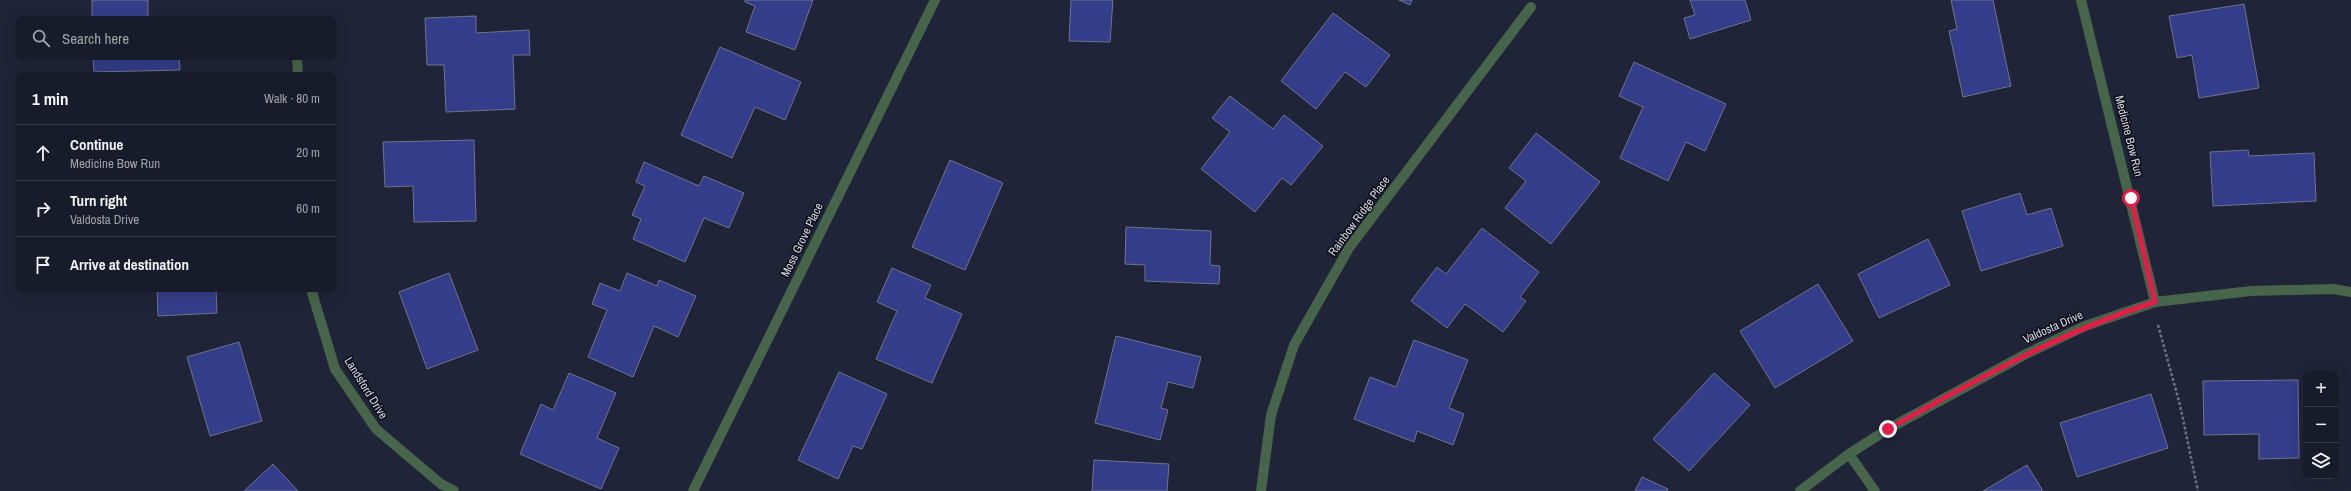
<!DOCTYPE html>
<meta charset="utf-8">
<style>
:root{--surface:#181b2a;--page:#252836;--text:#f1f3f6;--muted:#9fa1a8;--line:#363947}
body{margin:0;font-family:"Archivo Narrow",sans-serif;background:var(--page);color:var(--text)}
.controls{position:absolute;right:12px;bottom:12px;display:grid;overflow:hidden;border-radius:8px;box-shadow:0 4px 16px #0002}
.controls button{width:36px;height:36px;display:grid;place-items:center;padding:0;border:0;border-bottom:1px solid var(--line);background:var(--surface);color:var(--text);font:20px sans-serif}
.stop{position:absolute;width:12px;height:12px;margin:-9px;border:3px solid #e11d48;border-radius:50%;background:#fff}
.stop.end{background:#e11d48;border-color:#fff;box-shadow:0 1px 4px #0008}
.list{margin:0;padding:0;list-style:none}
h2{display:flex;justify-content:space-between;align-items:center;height:52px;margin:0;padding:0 16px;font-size:17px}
h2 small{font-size:13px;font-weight:400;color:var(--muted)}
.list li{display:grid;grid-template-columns:26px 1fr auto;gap:12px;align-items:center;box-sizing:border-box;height:56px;padding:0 16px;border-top:1px solid var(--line)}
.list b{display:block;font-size:15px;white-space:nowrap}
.list p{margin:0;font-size:13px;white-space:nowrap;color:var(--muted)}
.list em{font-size:13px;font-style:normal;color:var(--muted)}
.icon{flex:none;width:22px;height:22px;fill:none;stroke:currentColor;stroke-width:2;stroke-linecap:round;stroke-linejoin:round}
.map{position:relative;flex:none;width:2351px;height:491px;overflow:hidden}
.search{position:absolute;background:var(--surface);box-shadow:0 4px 16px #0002;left:16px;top:16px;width:320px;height:44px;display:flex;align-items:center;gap:10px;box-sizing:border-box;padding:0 14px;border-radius:8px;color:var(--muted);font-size:15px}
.panel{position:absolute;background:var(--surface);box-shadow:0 4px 16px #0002;left:16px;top:72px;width:320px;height:220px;border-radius:8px}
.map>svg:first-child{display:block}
.building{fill:#343d89;stroke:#6e748c}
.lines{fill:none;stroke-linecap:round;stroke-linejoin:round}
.path{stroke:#6d7182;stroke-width:2.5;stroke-dasharray:3 2;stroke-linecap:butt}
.minor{stroke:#47654a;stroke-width:10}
.route{stroke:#e11d48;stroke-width:5}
.labels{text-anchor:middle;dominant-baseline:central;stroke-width:3;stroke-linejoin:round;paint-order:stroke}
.street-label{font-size:12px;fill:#d4d7e4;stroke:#0c0e17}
</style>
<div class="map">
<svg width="2351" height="491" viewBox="0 0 2351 491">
<rect width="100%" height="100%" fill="#202438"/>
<g class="building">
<path d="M92 0H148V17H179V19H92Z"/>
<path d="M745 0H813L795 50 746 32 755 6 745 2Z"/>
<path d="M1071 0H1113L1110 42 1069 41Z"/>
<path d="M1399 0H1412L1410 5Z"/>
<path d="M1690 0H1745L1751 20 1690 39 1684 18 1695 15Z"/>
<path d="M1951 0H1993L2011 86 1963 97 1949 31 1957 29Z"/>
<path d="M2244 4 2259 88 2199 98 2192 55 2177 58 2169 16Z"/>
<path d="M1333 13 1390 55 1366 87 1345 72 1316 109 1281 81Z"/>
<path d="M476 16V33L529 30 530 55H513L515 109 446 112 444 65H427L425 18Z"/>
<path d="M720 47 801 82 785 120 755 107 732 158 681 135Z"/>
<path d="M93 57H179L180 70 94 72Z"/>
<path d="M1634 62 1726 104 1705 151 1686 142 1668 181 1620 158 1643 107 1619 96Z"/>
<path d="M1230 96 1273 129 1284 115 1323 146 1291 185 1282 178 1255 212 1201 169 1230 132 1212 118Z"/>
<path d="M1536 133 1600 182 1551 244 1505 208 1526 181 1509 168Z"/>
<path d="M474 140 476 221 414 222 413 186 385 187 383 142Z"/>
<path d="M2248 150 2249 156 2314 153 2316 201 2213 206 2210 152Z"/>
<path d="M950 160 1003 183 965 270 912 247Z"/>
<path d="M644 162 699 186 704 176 744 193 729 228 704 218 685 262 633 239 641 219 632 215 645 186 636 182Z"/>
<path d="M2020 193 2027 215 2051 208 2063 246 1981 271 1962 211Z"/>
<path d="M1126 227 1211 231 1210 265 1220 266 1219 284 1145 281V265L1125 264Z"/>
<path d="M1482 228 1539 272 1520 297 1526 301 1503 332 1465 304 1447 328 1411 301 1437 267 1446 274Z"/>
<path d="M1928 239 1950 285 1879 318 1858 274Z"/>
<path d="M892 268 931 285 925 298 962 314 932 383 876 359 897 311 877 302Z"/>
<path d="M449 273 478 350 427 369 399 292Z"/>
<path d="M627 273 657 286 659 280 696 296 678 337 654 326 633 377 588 357 607 310 592 304 600 283 620 291Z"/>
<path d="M1818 284 1853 341 1775 388 1740 331Z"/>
<path d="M157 289H216L217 313 158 316Z"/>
<path d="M1116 336 1201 357 1193 388 1168 382 1161 408 1168 410 1160 440 1095 423Z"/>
<path d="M1414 340 1468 360 1449 408 1464 414 1453 445 1417 431 1414 442 1354 419 1370 377 1396 387Z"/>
<path d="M239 342 262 421 210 436 187 357Z"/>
<path d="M839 372 887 394 862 449 853 446 838 479 798 460Z"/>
<path d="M569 373 616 393 597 438 619 448 601 489 520 454 541 404 553 410Z"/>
<path d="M1714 373 1750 405 1689 471 1653 439Z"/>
<path d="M2298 380 2299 458 2259 459V434L2204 435 2203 381Z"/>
<path d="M2151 394 2168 448 2077 477 2060 423Z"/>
<path d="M1094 460 1169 464 1167 491H1092Z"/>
<path d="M273 464 298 491H244Z"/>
<path d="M2027 465 2043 491H1983Z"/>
<path d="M1642 477 1668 489 1667 491H1635Z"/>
</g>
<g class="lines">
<path class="path" d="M2158 325 2180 405 2198 491"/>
<g class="minor">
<path d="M2081 0 2155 302"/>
<path d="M297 57 298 75"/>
<path d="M311 289 335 369 376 429 441 484 454 491"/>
<path d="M1849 454 1875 491"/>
<path d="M693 491 935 0"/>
<path d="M1261 491 1271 415 1294 345 1349 248 1531 7"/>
<path d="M1800 491 1849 454 1888 429 2026 354 2085 326 2155 302 2251 291 2333 289 2351 292"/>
</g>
</g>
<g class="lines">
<path class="route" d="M1888 429C1975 381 2060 332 2155 302L2131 198"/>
</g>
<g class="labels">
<g class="street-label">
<text transform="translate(2129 136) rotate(76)">Medicine Bow Run</text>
<text transform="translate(1359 216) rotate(-54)">Rainbow Ridge Place</text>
<text transform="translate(802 240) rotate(-64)">Moss Grove Place</text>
<text transform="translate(2053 327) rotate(-24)">Valdosta Drive</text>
<text transform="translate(366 388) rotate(58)">Landsford Drive</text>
</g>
</g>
</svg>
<div class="controls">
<button>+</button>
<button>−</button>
<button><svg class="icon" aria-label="layers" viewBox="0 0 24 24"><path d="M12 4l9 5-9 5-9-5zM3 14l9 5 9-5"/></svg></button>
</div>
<div class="stop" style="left:2131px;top:198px"></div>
<div class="stop end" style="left:1888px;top:429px"></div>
<div class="search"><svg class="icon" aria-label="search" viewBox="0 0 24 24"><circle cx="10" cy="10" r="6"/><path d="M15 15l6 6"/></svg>Search here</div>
<section class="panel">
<h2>1 min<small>Walk · 80 m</small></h2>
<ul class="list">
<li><svg class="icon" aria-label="ahead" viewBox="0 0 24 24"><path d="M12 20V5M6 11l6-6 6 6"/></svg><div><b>Continue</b><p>Medicine Bow Run</p></div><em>20 m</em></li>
<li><svg class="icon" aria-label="right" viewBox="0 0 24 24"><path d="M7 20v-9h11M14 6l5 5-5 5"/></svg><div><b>Turn right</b><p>Valdosta Drive</p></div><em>60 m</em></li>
<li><svg class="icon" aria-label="arrive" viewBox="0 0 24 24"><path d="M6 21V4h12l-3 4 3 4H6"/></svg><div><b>Arrive at destination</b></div></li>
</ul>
</section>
</div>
